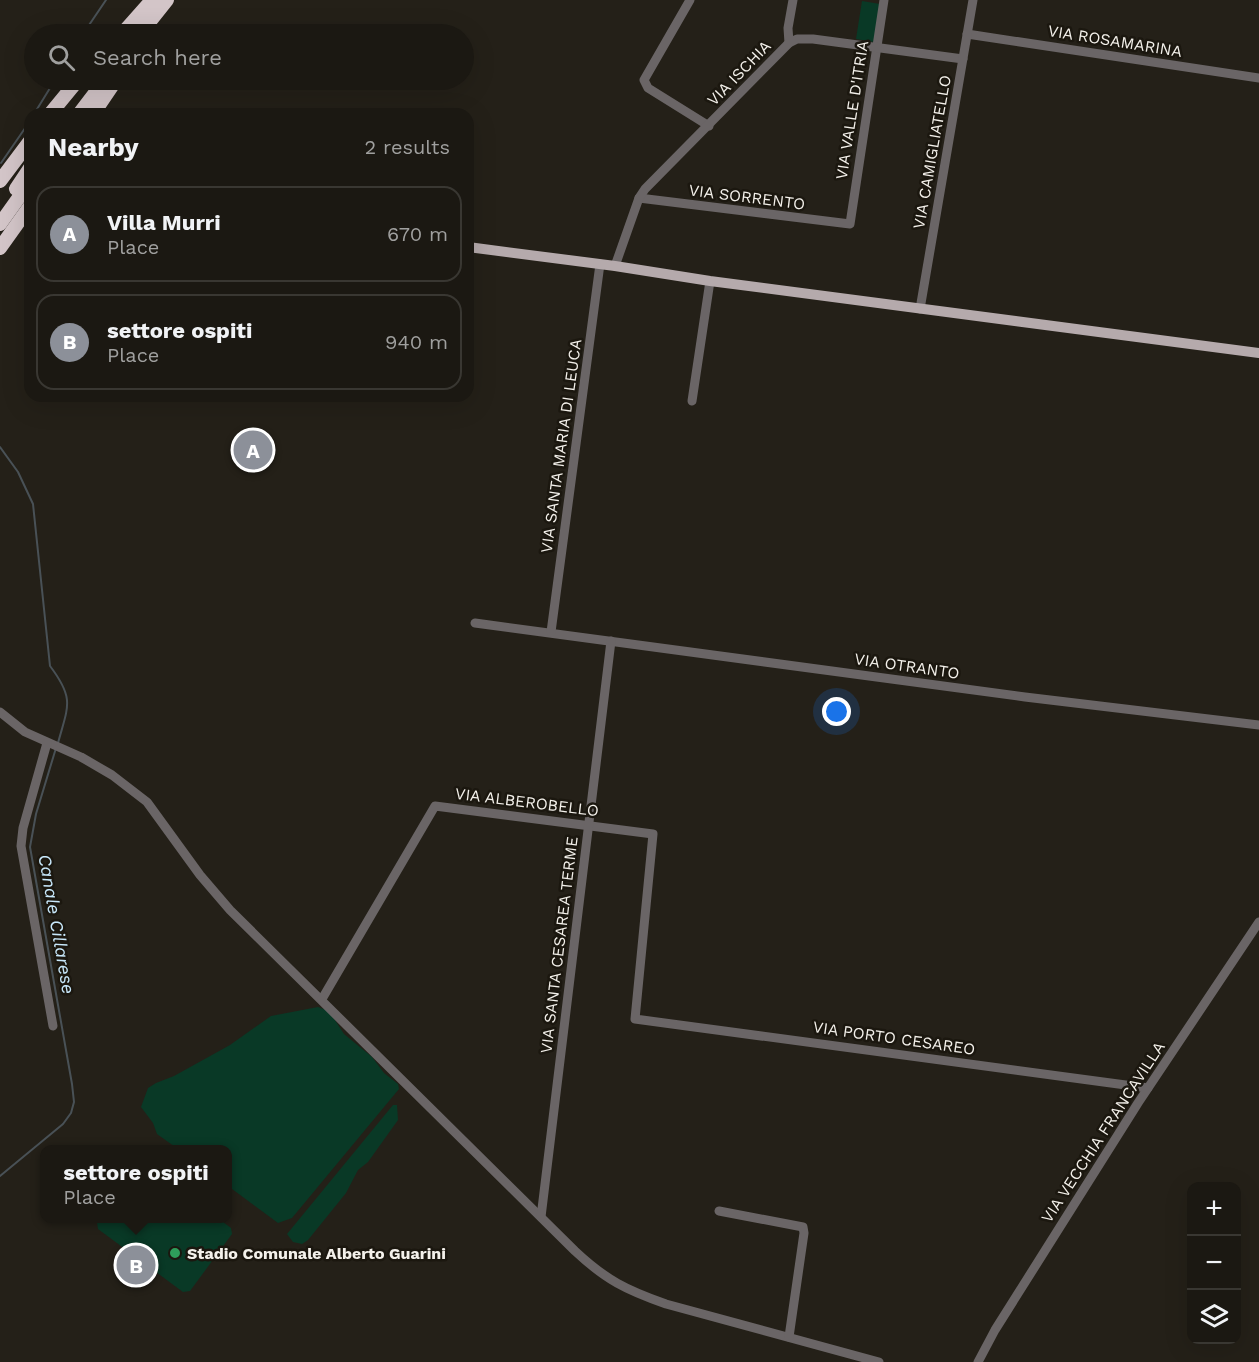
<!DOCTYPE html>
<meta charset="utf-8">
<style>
:root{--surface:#1b1812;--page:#282520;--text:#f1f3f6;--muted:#a0a09f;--line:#393732;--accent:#8c9099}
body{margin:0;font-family:"Work Sans",sans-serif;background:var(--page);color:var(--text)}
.controls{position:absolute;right:18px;bottom:18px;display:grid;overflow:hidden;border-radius:12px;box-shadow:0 6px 24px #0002}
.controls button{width:54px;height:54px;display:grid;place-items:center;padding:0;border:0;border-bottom:2px solid var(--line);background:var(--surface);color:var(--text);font:30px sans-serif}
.you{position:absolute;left:837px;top:712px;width:21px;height:21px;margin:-15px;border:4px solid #fff;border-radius:50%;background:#1a73e8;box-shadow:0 0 0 9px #1a73e833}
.badge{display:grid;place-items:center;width:39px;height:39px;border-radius:50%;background:var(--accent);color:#fff;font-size:20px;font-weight:700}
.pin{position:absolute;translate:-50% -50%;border:3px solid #fff;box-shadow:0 2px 6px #0006}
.popup{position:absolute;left:40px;top:1145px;width:192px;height:78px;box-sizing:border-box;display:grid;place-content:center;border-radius:12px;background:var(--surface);filter:drop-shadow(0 2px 4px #0005);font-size:20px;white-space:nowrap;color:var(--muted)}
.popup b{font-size:22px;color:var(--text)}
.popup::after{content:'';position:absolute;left:50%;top:100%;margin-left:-12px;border:12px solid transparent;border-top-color:var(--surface)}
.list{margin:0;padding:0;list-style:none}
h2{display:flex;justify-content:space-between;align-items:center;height:78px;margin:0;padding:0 24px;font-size:26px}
h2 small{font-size:20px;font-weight:400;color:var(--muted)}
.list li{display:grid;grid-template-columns:39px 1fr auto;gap:18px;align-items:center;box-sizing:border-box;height:96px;margin:0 12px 12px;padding:0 12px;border:2px solid var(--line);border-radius:18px}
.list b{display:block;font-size:22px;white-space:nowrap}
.list p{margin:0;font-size:20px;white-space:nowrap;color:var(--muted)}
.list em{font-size:20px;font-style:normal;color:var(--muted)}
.icon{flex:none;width:33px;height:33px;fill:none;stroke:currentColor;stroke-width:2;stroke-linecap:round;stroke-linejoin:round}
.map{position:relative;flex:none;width:1259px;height:1362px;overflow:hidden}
.search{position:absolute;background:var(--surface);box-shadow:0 6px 24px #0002;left:24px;top:24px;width:450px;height:66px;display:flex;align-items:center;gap:15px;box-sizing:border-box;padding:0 21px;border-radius:33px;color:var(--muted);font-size:22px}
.panel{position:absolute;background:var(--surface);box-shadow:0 6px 24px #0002;left:24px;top:108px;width:450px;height:294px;border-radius:18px}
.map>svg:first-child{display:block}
.green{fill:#093926}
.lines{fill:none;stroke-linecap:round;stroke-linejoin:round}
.stream{stroke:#495156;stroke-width:2}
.minor{stroke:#6a6566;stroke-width:9}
.major{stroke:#b5aaac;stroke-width:10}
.highway{stroke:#d3c5c8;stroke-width:14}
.leisure-dot{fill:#2e9e5b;stroke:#1b170f;stroke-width:2}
.labels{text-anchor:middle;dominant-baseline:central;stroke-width:5;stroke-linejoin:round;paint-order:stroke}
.street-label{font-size:16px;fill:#f4f1eb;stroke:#1b170f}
.poi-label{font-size:16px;font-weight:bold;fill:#f4f1eb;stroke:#1b170f;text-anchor:start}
.water-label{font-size:18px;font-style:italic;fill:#c8e8fb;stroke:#1b170f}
</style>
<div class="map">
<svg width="1259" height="1362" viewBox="0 0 1259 1362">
<rect width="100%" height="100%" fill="#242018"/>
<g class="green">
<path d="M862 1 880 4 874 42 856 39Z"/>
<path d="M318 1007 329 1011 344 1034 372 1057 384 1073 398 1084 399 1089 292 1218 278 1223 228 1186V1150L178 1149 157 1134 153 1123 141 1107 148 1088 156 1083 174 1076 230 1045 271 1016Z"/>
<path d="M393 1105H397L398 1120 368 1162 358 1170 346 1193 308 1240 302 1244 293 1242 287 1234Z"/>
<path d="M100 1218 219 1219 231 1228 232 1234 190 1291 183 1292 98 1229 97 1222Z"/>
</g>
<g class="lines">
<g class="stream">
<path d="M83 34 106 0"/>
<path d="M34 114 55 80"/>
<path d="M1 163 30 121"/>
<path d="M0 447 18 472 33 504 50 666C75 699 68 706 58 743"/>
<path d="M0 1176 63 1124 71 1113 74 1102 72 1084 30 847 36 814 56 748"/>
</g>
<g class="minor">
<path d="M690 0 644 80 648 88 709 126"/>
<path d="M967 34 1259 78"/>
<path d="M789 43 788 28 793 0"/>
<path d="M639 198 850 224 884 0"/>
<path d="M615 266 639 198 645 189 789 43 797 39H813L963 59"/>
<path d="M920 309 973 0"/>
<path d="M692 401 710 281"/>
<path d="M475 623 1025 697 1259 725"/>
<path d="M551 632 600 264"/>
<path d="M0 712 25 732 81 757 112 775 147 802 200 875 230 910 575 1251C606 1280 626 1290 666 1304L879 1362"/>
<path d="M47 743 23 828 21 846 53 1026"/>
<path d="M322 999 435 806 653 834 635 1019 1148 1088"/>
<path d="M719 1211 803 1227 804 1233 789 1337"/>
<path d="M541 1217 611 641"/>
<path d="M978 1362 995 1330 1138 1103 1259 922"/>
</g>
<path class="major" d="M468 247 615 266 710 281 1259 353"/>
<g class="highway">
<path d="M122 34 152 0"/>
<path d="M140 34 167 0"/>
<path d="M50 114 78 80"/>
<path d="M79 114 105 80"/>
<path d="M93 114 116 80"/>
<path d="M0 181 30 141"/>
<path d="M16 189 30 168"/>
<path d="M0 224 30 182"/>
<path d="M0 248 30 206"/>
</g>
</g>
<circle class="leisure-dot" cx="175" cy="1253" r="6"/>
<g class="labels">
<g class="street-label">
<text transform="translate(1115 41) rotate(9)">VIA ROSAMARINA</text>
<text transform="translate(739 73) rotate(-46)">VIA ISCHIA</text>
<text transform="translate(852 110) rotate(-81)">VIA VALLE D'ITRIA</text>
<text transform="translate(932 152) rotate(-80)">VIA CAMIGLIATELLO</text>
<text transform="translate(747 197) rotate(7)">VIA SORRENTO</text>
<text transform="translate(561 446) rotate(-82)">VIA SANTA MARIA DI LEUCA</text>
<text transform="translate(907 666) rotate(8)">VIA OTRANTO</text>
<text transform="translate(527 802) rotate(7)">VIA ALBEROBELLO</text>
<text transform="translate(559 945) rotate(-83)">VIA SANTA CESAREA TERME</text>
<text transform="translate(894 1038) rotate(8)">VIA PORTO CESAREO</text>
<text transform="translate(1103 1132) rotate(-57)">VIA VECCHIA FRANCAVILLA</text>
</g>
<g class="poi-label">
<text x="187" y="1253">Stadio Comunale Alberto Guarini</text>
</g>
<g class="water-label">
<text transform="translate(57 924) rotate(80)">Canale Cillarese</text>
</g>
</g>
</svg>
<div class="controls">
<button>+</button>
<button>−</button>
<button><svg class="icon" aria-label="layers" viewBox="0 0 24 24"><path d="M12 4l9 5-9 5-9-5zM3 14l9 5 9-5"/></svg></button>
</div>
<div class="you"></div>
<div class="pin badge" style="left:253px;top:450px">A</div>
<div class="pin badge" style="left:136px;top:1265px">B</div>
<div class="popup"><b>settore ospiti</b>Place</div>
<div class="search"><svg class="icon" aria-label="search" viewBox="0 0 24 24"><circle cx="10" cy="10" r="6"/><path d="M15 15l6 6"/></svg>Search here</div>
<section class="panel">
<h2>Nearby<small>2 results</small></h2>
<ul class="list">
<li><span class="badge">A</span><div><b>Villa Murri</b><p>Place</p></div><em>670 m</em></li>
<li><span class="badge">B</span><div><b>settore ospiti</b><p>Place</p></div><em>940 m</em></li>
</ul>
</section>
</div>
